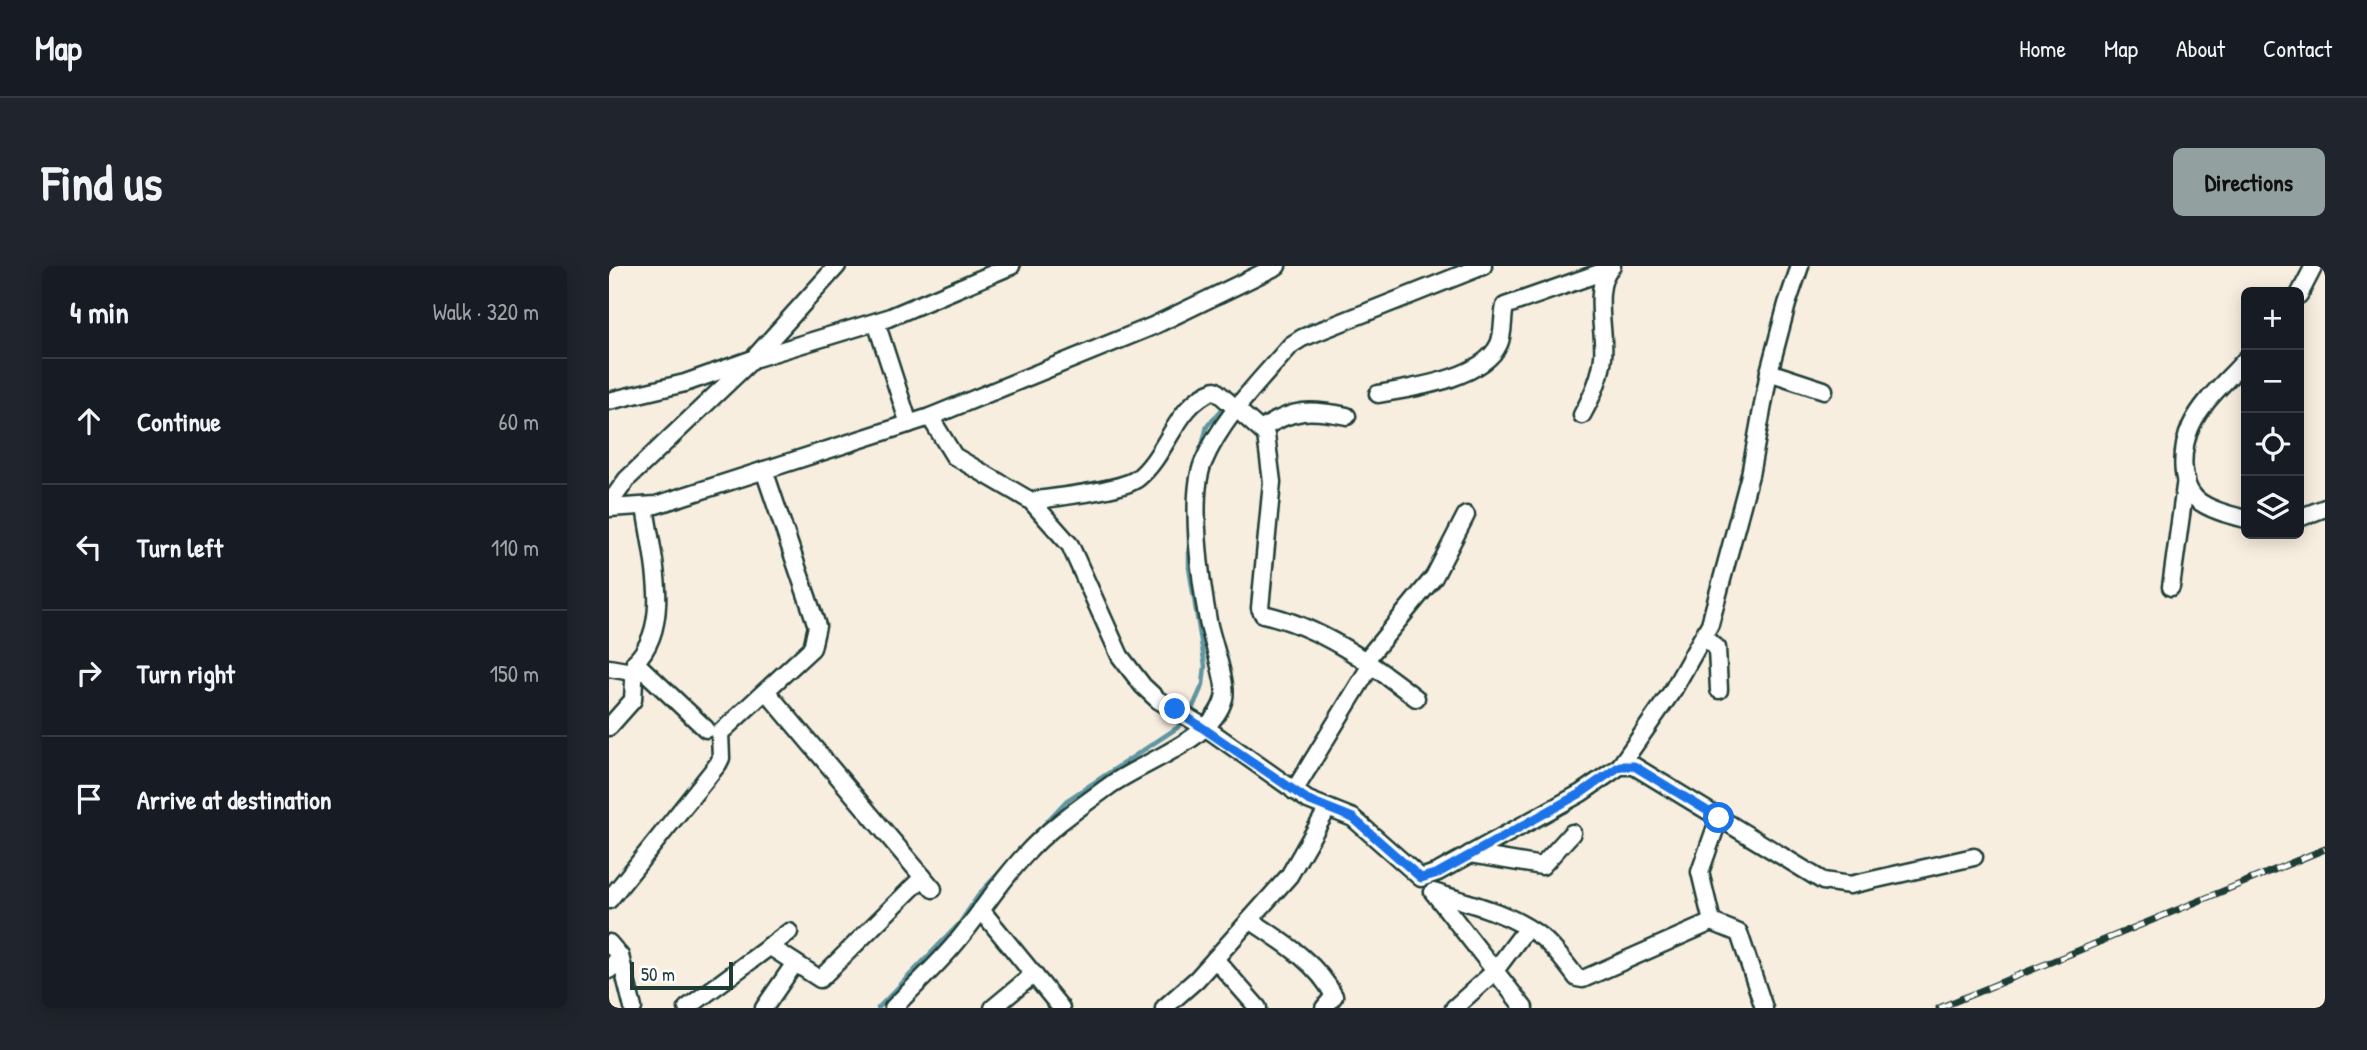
<!DOCTYPE html>
<meta charset="utf-8">
<style>
:root{--surface:#171b24;--page:#20242c;--text:#f1f3f6;--muted:#9ea1a6;--line:#363941;--accent:#92a19f}
body{margin:0;font-family:"Patrick Hand",sans-serif;background:var(--page);color:var(--text)}
.controls{position:absolute;right:21px;top:21px;display:grid;overflow:hidden;border-radius:10px;box-shadow:0 4px 18px #0003}
.controls button{width:63px;height:63px;display:grid;place-items:center;padding:0;border:0;border-bottom:2px solid var(--line);background:var(--surface);color:var(--text);font:35px sans-serif}
.scale{position:absolute;left:21px;bottom:18px;width:103px;box-sizing:border-box;padding-left:7px;border:4px solid #1f3d34;border-top:0;font-size:19px;line-height:24px;white-space:nowrap;color:#1f3d34;-webkit-text-stroke:5px #fff;paint-order:stroke}
.stop{position:absolute;width:21px;height:21px;margin:-16px;border:5px solid #1a73e8;border-radius:50%;background:#fff}
.stop.end{background:#1a73e8;border-color:#fff;box-shadow:0 2px 7px #0008}
.list{margin:0;padding:0;list-style:none}
h2{display:flex;justify-content:space-between;align-items:center;height:91px;margin:0;padding:0 28px;font-size:30px}
h2 small{font-size:23px;font-weight:400;color:var(--muted)}
.list li{display:grid;grid-template-columns:46px 1fr auto;gap:21px;align-items:center;box-sizing:border-box;height:126px;padding:0 28px;border-top:2px solid var(--line)}
.list b{display:block;font-size:26px;white-space:nowrap}
.list em{font-size:23px;font-style:normal;color:var(--muted)}
.icon{flex:none;width:38px;height:38px;fill:none;stroke:currentColor;stroke-width:2;stroke-linecap:round;stroke-linejoin:round}
.map{position:relative;flex:none;width:1716px;height:742px;overflow:hidden;border-radius:10px}
header{display:flex;align-items:center;gap:42px;box-sizing:border-box;height:98px;padding:0 35px;background:var(--surface);border-bottom:2px solid var(--line)}
header strong{font-size:33px}
nav{display:flex;gap:38px;margin-inline-start:auto;font-size:24px}
.intro{display:flex;align-items:center;justify-content:space-between;box-sizing:border-box;height:168px;padding:0 42px}
h1{margin:0;font-size:49px}
.button{padding:18px 32px;border-radius:10px;background:var(--accent);color:#111;font-size:24px;font-weight:700}
main{display:flex;gap:42px;padding:0 42px}
aside{flex:1;background:var(--surface);border-radius:10px;box-shadow:0 4px 18px #0003}
.map>svg:first-child{display:block}
.lines{fill:none;stroke-linecap:round;stroke-linejoin:round}
.stream{stroke:#5f96a2;stroke-width:4.5}
.street-casing{stroke:#1f3d34;stroke-width:21}
.street{stroke:#fff;stroke-width:16}
.rail-casing{stroke:#1f3d34;stroke-width:7}
.rail{stroke:#fff;stroke-width:4.5;stroke-dasharray:13;stroke-linecap:butt}
.route{stroke:#1a73e8;stroke-width:9}
</style>
<header>
<strong>Map</strong>
<nav><a>Home</a><a>Map</a><a>About</a><a>Contact</a></nav>
</header>
<div class="intro"><h1>Find us</h1><a class="button">Directions</a></div>
<main>
<aside>
<h2>4 min<small>Walk · 320 m</small></h2>
<ul class="list">
<li><svg class="icon" aria-label="ahead" viewBox="0 0 24 24"><path d="M12 20V5M6 11l6-6 6 6"/></svg><div><b>Continue</b></div><em>60 m</em></li>
<li><svg class="icon" aria-label="left" viewBox="0 0 24 24"><path d="M17 20v-9H6M10 6l-5 5 5 5"/></svg><div><b>Turn left</b></div><em>110 m</em></li>
<li><svg class="icon" aria-label="right" viewBox="0 0 24 24"><path d="M7 20v-9h11M14 6l5 5-5 5"/></svg><div><b>Turn right</b></div><em>150 m</em></li>
<li><svg class="icon" aria-label="arrive" viewBox="0 0 24 24"><path d="M6 21V4h12l-3 4 3 4H6"/></svg><div><b>Arrive at destination</b></div></li>
</ul>
</aside>
<div class="map">
<svg width="1716" height="742" viewBox="0 0 1716 742">
<rect width="100%" height="100%" fill="#f8eee0"/>
<filter id="ink" filterUnits="userSpaceOnUse"><feTurbulence type="fractalNoise" baseFrequency=".0143" numOctaves="2"/><feDisplacementMap in="SourceGraphic" scale="14" xChannelSelector="R" yChannelSelector="G"/><feConvolveMatrix kernelMatrix="1 2 1 2 8 2 1 2 1" color-interpolation-filters="sRGB"/></filter>
<g filter="url(#ink)">
<g class="lines">
<g class="stream">
<path d="M829 10 850 0"/>
<path d="M690 66 700 59 726 51"/>
<path d="M623 133 637 119"/>
<path d="M591 188 598 160 617 139"/>
<path d="M269 742 350 658 371 627 457 535 568 462 583 443 594 418 596 400 580 302V249"/>
</g>
<defs>
<g id="street">
<path d="M1690 29 1705 0"/>
<path d="M267 56 300 158"/>
<path d="M1637 93C1619 114 1594 134 1582 160 1573 180 1569 216 1587 233 1600 244 1621 249 1637 253"/>
<path d="M1160 106 1215 124"/>
<path d="M769 128C803 122 874 113 890 78 895 67 893 52 896 40L999 4"/>
<path d="M0 135 76 117 144 93 228 0"/>
<path d="M973 149C983 131 992 112 994 91 997 68 982 19 1003 0"/>
<path d="M321 151 345 190 422 235 461 279 511 390 534 420 549 434 597 462 699 534 744 552 812 612 829 606 972 527 1011 500H1025L1214 615 1241 619 1365 591"/>
<path d="M653 163C684 142 702 143 738 150"/>
<path d="M422 235C445 231 513 225 529 212 559 188 567 137 606 124L657 169 663 216 651 342 654 348C710 360 762 397 807 432"/>
<path d="M0 238 18 213 144 93 279 52 402 0"/>
<path d="M0 242 47 239 321 151 544 60 668 0"/>
<path d="M1690 252 1716 242"/>
<path d="M1562 321 1577 213"/>
<path d="M1095 371 1108 382 1110 424"/>
<path d="M756 395 825 311 857 249"/>
<path d="M26 396 97 463"/>
<path d="M0 402 23 406"/>
<path d="M157 425 324 623"/>
<path d="M0 461 24 434 26 396C65 358 42 287 36 240"/>
<path d="M1011 500 1064 424 1101 358 1141 209 1160 106 1178 38 1191 0"/>
<path d="M685 525 762 399"/>
<path d="M861 588 933 600 963 567"/>
<path d="M824 626C860 637 901 647 931 670 945 681 957 698 968 712L974 713 1103 656 1091 606 1110 552"/>
<path d="M825 627 915 742"/>
<path d="M0 634 109 498 112 492 111 467 203 382 208 360 155 204"/>
<path d="M372 644 452 742"/>
<path d="M641 654C671 674 708 696 725 730L715 742"/>
<path d="M1103 656 1130 667 1155 742"/>
<path d="M0 677 11 690 24 742"/>
<path d="M160 680 211 713 314 611"/>
<path d="M606 693 649 742"/>
<path d="M0 704 11 690"/>
<path d="M78 742 180 666"/>
<path d="M155 742 186 697"/>
<path d="M284 742C306 719 330 698 350 673 372 646 391 616 415 590 439 563 471 541 500 520 533 496 605 474 615 432 619 418 602 372 599 355 592 317 580 232 594 197 613 152 650 116 682 79L693 72 874 0"/>
<path d="M384 742 425 708"/>
<path d="M555 742 588 713 680 610 719 542"/>
<path d="M845 742 885 706 918 662"/>
</g>
</defs>
<use href="#street" class="street-casing"/>
<use href="#street" class="street"/>
<defs>
<path id="rail" d="M1330 742 1716 583"/>
</defs>
<use href="#rail" class="rail-casing"/>
<use href="#rail" class="rail"/>
</g>
</g>
<g class="lines" filter="url(#ink)">
<path class="route" d="M566 443 699 534 744 552 812 612 829 607 972 527 1011 500H1025L1110 552"/>
</g>
</svg>
<div class="controls">
<button>+</button>
<button>−</button>
<button><svg class="icon" aria-label="locate" viewBox="0 0 24 24"><circle cx="12" cy="12" r="6"/><path d="M12 2v4M12 18v4M2 12h4M18 12h4"/></svg></button>
<button><svg class="icon" aria-label="layers" viewBox="0 0 24 24"><path d="M12 4l9 5-9 5-9-5zM3 14l9 5 9-5"/></svg></button>
</div>
<div class="scale">50 m</div>
<div class="stop" style="left:1110px;top:552px"></div>
<div class="stop end" style="left:566px;top:443px"></div>
</div>
</main>
